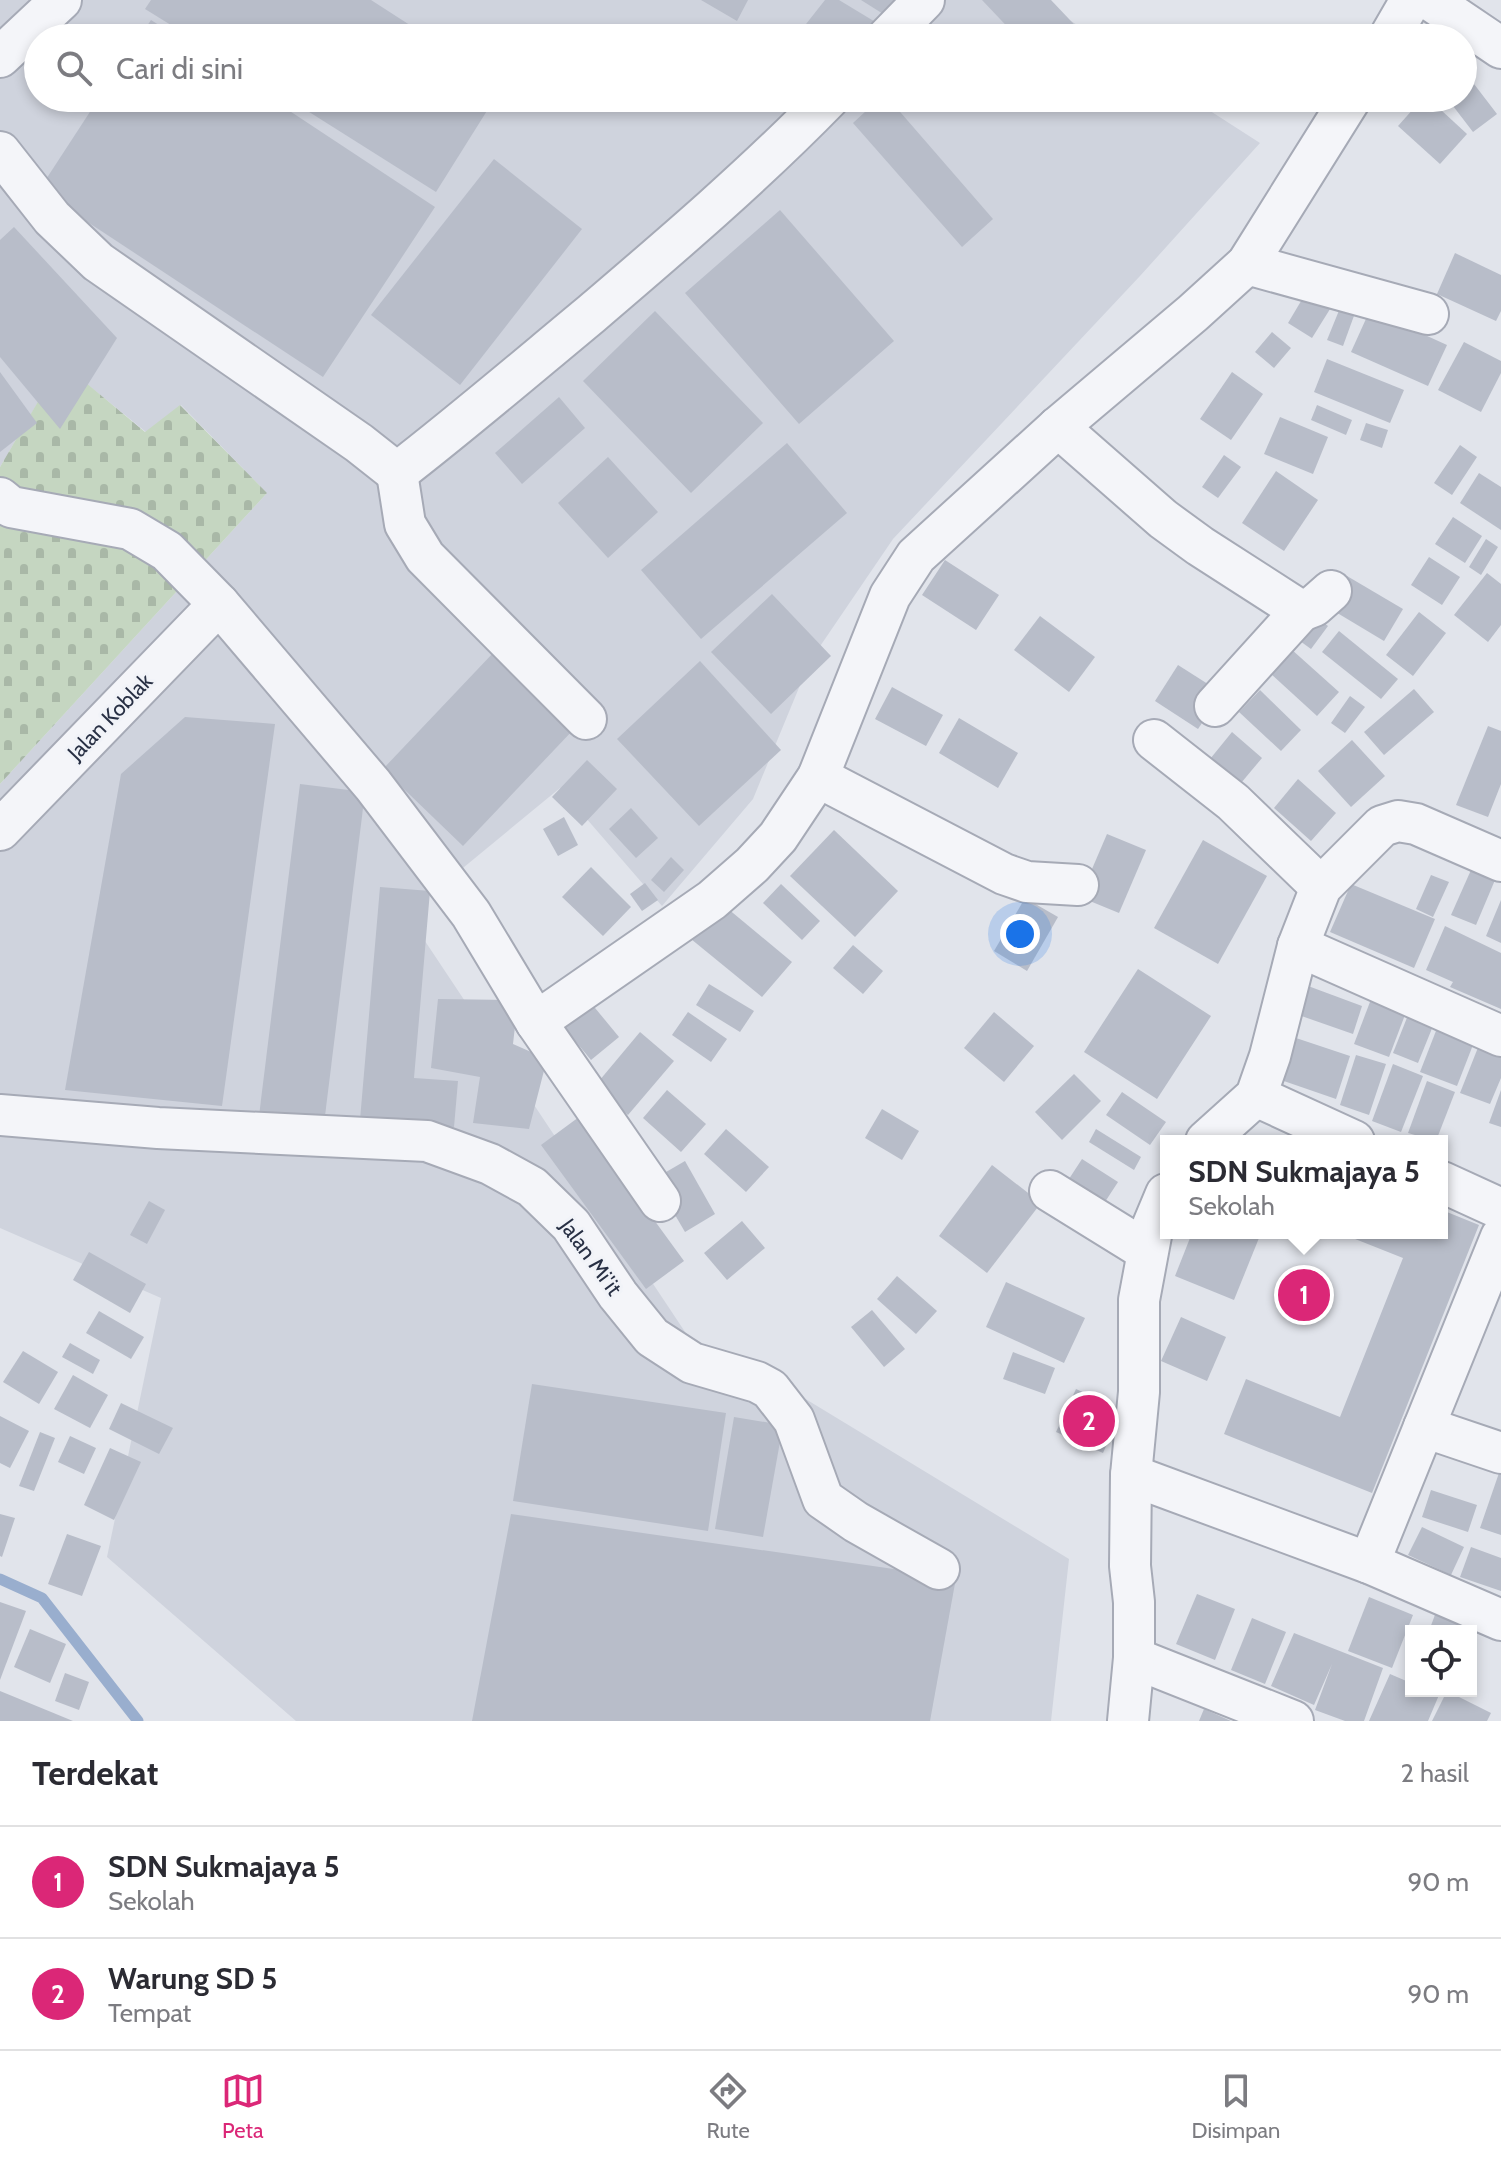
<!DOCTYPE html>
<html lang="id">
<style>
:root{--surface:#fff;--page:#f7f7f7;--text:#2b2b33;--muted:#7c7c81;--line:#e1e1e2;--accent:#db2777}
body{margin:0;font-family:Cabin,sans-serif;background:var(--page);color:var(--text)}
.controls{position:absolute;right:24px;bottom:24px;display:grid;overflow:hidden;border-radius:0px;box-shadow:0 4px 12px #0003}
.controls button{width:72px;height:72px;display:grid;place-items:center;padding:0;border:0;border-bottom:2px solid var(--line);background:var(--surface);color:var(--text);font:40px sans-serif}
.you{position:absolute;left:1020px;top:934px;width:28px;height:28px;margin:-20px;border:6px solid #fff;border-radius:50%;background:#1a73e8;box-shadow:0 0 0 12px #1a73e833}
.badge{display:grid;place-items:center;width:52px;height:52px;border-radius:50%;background:var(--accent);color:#fff;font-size:26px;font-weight:700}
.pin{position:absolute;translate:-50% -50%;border:4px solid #fff;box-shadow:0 2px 8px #0006}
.popup{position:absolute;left:1160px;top:1135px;width:288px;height:104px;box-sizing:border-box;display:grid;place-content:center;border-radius:0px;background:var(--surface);filter:drop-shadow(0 2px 6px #0005);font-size:26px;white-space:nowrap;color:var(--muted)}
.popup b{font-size:30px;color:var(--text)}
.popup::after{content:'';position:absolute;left:50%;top:100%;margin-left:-16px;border:16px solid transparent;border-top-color:var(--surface)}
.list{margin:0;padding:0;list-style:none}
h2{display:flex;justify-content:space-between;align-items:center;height:104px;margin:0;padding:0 32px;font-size:34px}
h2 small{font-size:26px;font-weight:400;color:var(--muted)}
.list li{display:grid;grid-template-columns:52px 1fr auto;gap:24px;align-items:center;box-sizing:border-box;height:112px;padding:0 32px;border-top:2px solid var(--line)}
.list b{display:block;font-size:30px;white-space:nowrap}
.list p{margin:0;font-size:26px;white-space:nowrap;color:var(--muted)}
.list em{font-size:26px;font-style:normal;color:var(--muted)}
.icon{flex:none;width:44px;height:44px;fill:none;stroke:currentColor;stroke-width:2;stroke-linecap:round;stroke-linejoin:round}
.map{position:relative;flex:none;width:1501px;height:1721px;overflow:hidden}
.search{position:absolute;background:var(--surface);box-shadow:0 4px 12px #0003;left:24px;right:24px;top:24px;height:88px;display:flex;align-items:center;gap:20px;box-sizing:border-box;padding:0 28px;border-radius:44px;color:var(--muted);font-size:30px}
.sheet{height:328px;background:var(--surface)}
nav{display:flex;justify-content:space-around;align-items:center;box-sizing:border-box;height:112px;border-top:2px solid var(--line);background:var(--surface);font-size:22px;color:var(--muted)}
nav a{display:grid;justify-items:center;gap:4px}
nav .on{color:var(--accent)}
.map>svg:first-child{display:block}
.built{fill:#cfd3dd}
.cemetery{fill:url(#cemetery-stones)}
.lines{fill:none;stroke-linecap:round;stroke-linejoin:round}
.stream{stroke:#99aece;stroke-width:11}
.building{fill:#b8bdc9}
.minor-casing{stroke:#a6aab6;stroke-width:44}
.minor{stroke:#f4f5f9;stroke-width:40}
.labels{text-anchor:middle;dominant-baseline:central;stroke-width:6;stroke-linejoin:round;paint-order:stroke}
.street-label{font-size:22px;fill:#283044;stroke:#f1f3f8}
</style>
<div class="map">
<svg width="1501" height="1721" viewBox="0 0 1501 1721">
<defs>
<pattern id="cemetery-stones" width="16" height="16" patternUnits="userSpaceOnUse" patternTransform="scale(2)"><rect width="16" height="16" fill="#c5d6c1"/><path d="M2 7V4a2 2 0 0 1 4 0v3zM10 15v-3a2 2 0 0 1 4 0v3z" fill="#a9b8a7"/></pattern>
</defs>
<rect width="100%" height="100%" fill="#e1e4eb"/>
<path class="built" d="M0 0H1039L1097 38H38V98H1190L1260 143 1140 276 893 539 810 661 753 799 662 906 560 788 407 914 725 1392 799 1395 1069 1559 1051 1721H296L107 1557 161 1298 0 1228V784L267 493 181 405 146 432 61 363 0 467Z"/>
<path class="cemetery" d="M61 362 145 432 180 405 267 493 0 784V467Z"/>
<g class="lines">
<path class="stream" d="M0 1579 42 1598 138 1721"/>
</g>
<g class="building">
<path d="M151 0H371L430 38H192L145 9Z"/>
<path d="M701 0H748L737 21Z"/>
<path d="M825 0H839L877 23 866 38H795Z"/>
<path d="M861 0H899L888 17Z"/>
<path d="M982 0H1051L1087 38H1018Z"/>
<path d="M151 20 179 38H139Z"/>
<path d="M1474 84 1497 114 1473 132 1450 102 1455 98H1463V92Z"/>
<path d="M99 98H270L435 207 323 377 39 190Z"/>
<path d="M287 98H495L436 192Z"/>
<path d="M880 98H888L993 219 962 247 853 123Z"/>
<path d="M1423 98H1428L1467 134 1440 164 1398 126Z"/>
<path d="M494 159 582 229 460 385 371 315Z"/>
<path d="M780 210 894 341 799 424 685 293Z"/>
<path d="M14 227 117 338 60 429 0 357V240Z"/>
<path d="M1455 253 1501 275V311L1496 321 1437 294Z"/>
<path d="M1310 286 1335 301 1312 338 1288 323Z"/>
<path d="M1340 308 1355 313 1343 346 1327 340Z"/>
<path d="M1370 310 1447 345 1428 386 1351 352Z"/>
<path d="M655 311 763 423 691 493 583 381Z"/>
<path d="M1272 332 1291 348 1274 368 1255 352Z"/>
<path d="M1464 342 1501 361V373L1481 412 1438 390Z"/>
<path d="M1327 359 1404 390 1390 423 1314 392Z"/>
<path d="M0 372 37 423 0 452Z"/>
<path d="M1232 372 1263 394 1231 440 1200 419Z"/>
<path d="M559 397 585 428 522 484 495 453Z"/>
<path d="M1317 405 1352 420 1346 435 1311 420Z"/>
<path d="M1280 417 1328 437 1313 474 1264 454Z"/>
<path d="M1366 423 1388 430 1382 448 1360 440Z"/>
<path d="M787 443 847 513 701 639 641 570Z"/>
<path d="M1460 445 1477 457 1452 495 1434 483Z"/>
<path d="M1224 455 1241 467 1218 498 1202 487Z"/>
<path d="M608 457 658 512 608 558 558 503Z"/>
<path d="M1276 471 1318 500 1284 551 1242 523Z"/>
<path d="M1479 473 1501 487V530L1460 503Z"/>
<path d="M1453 517 1482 536 1465 563 1435 544Z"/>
<path d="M1486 539 1498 547 1481 575 1469 567Z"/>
<path d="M1429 557 1460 577 1442 605 1411 585Z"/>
<path d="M945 560 999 595 976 630 922 595Z"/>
<path d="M1487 573 1501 584V625L1488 642 1454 615Z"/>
<path d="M1347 576 1403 609 1384 641 1329 608Z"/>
<path d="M772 594 831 656 771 714 711 652Z"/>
<path d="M1306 610 1328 626 1311 649 1289 633Z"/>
<path d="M1419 612 1446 633 1413 676 1386 655Z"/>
<path d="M1040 616 1095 657 1069 692 1014 650Z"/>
<path d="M1339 631 1398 679 1381 699 1322 652Z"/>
<path d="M1291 649 1339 692 1317 716 1270 673Z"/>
<path d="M494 652 574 729 463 846 383 769Z"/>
<path d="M700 661 781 750 699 826 617 739Z"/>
<path d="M1178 665 1222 693 1198 729 1155 701Z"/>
<path d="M892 687 943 715 926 746 875 719Z"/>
<path d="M1414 689 1434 712 1384 755 1364 732Z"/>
<path d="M1260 690 1301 730 1281 751 1239 712Z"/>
<path d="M1350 696 1365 707 1345 733 1331 723Z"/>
<path d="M185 717 275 724 222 1106 65 1090 121 774Z"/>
<path d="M959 718 1018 753 998 788 939 753Z"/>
<path d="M1488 726 1501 731V784L1488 817 1456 805Z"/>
<path d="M1232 732 1262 758 1236 789 1206 764Z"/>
<path d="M1352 740 1385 776 1351 807 1318 771Z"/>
<path d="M587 760 617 789 582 826 552 797Z"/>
<path d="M1298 779 1336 813 1311 841 1274 808Z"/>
<path d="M300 784 365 792 324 1124 259 1116Z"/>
<path d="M631 808 658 838 636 858 609 829Z"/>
<path d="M564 817 578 845 558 856 543 829Z"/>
<path d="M834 830 898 891 855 937 790 876Z"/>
<path d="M1107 834 1146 850 1119 913 1080 897Z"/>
<path d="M1203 840 1267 876 1218 964 1154 928Z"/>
<path d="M671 857 684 870 664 892 651 880Z"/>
<path d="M591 867 631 907 603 936 562 897Z"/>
<path d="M1471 870 1495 880 1476 925 1451 915Z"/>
<path d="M1431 875 1449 882 1433 917 1416 909Z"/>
<path d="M645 883 658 900 642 911 630 894Z"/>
<path d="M781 884 820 921 802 940 763 903Z"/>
<path d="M1351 884 1435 919 1414 968 1330 932Z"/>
<path d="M380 887 430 891 414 1078 458 1081 454 1127 360 1120Z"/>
<path d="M1025 898 1058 917 1027 971 994 951Z"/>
<path d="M1501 900V943L1486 936Z"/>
<path d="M721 903 792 962 762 997 691 939Z"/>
<path d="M1445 926 1501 953V1009L1450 987 1453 982 1426 970Z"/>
<path d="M853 945 883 971 863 994 833 968Z"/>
<path d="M1138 969 1211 1016 1157 1099 1084 1052Z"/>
<path d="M1300 983 1362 1006 1353 1034 1290 1012Z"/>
<path d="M709 984 754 1011 740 1032 696 1005Z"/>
<path d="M1373 994 1408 1007 1389 1057 1354 1044Z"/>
<path d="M586 997 619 1037 591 1060 558 1020Z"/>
<path d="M438 999 518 1000 513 1044 547 1059 529 1129 473 1123 480 1077 431 1068Z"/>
<path d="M1412 1005 1437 1016 1418 1063 1393 1053Z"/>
<path d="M688 1012 727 1039 711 1062 672 1035Z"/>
<path d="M994 1012 1034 1046 1004 1082 964 1048Z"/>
<path d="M1441 1018 1478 1032 1457 1086 1420 1072Z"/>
<path d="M640 1032 674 1061 628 1115 594 1087Z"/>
<path d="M1293 1037 1350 1056 1336 1099 1278 1079Z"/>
<path d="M1479 1045 1501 1053V1078L1490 1104 1460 1093Z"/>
<path d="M1356 1055 1386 1064 1369 1115 1340 1105Z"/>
<path d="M1393 1064 1423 1076 1401 1132 1372 1121Z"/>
<path d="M1074 1074 1101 1101 1062 1140 1035 1112Z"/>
<path d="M1427 1081 1455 1092 1436 1141 1408 1133Z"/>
<path d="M667 1090 706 1124 681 1152 643 1118Z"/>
<path d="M1501 1090V1127L1489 1123Z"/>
<path d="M1122 1092 1166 1122 1150 1145 1106 1115Z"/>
<path d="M882 1109 919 1131 902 1160 865 1138Z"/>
<path d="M579 1117 684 1261 646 1289 541 1145Z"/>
<path d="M726 1129 769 1167 746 1192 704 1154Z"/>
<path d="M1096 1129 1141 1157 1134 1170 1089 1142Z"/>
<path d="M1082 1159 1118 1182 1101 1208 1065 1185Z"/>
<path d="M685 1161 715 1214 685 1232 654 1179Z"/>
<path d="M992 1165 1041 1203 987 1273 939 1236Z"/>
<path d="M149 1201 165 1210 147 1244 130 1235Z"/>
<path d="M1442 1210 1479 1225 1372 1493 1224 1434 1246 1379 1340 1417 1403 1258 1340 1233H1442Z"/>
<path d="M742 1221 765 1248 727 1280 704 1253Z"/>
<path d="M1192 1233H1261L1234 1300 1175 1276Z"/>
<path d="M89 1252 146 1284 130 1313 73 1280Z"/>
<path d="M897 1276 937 1311 916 1334 877 1299Z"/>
<path d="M1006 1282 1085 1318 1064 1363 986 1327Z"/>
<path d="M872 1310 905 1349 884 1367 851 1327Z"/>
<path d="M99 1311 144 1337 131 1359 86 1333Z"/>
<path d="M1181 1317 1226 1337 1207 1381 1161 1361Z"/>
<path d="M70 1343 100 1360 93 1374 62 1357Z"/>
<path d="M23 1351 58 1372 39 1404 3 1382Z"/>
<path d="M1013 1352 1055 1368 1045 1394 1003 1379Z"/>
<path d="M73 1375 108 1395 90 1428 54 1409Z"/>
<path d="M532 1384 726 1413 708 1531 513 1501Z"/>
<path d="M1076 1389 1122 1410 1103 1453 1056 1432Z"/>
<path d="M121 1403 173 1428 159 1454 109 1429Z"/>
<path d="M0 1416 29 1431 10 1468 0 1463Z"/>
<path d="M734 1417 783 1425 763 1537 715 1529Z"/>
<path d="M40 1432 55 1438 34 1491 19 1486Z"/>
<path d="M70 1436 96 1448 84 1474 58 1462Z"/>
<path d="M110 1448 141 1462 114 1520 84 1505Z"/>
<path d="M1499 1473 1501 1474V1535L1480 1528Z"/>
<path d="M1431 1490 1477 1505 1468 1532 1422 1517Z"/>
<path d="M0 1514 15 1518 2 1557 0 1556Z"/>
<path d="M511 1514 956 1578 930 1721H472Z"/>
<path d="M1422 1527 1464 1547 1451 1575 1408 1555Z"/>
<path d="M67 1534 101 1546 82 1596 48 1584Z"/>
<path d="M1471 1547 1501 1558V1591L1460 1577Z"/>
<path d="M1197 1594 1235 1609 1215 1660 1176 1644Z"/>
<path d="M1369 1597 1413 1615 1392 1668 1348 1651Z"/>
<path d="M0 1602 26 1611 0 1680Z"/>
<path d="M1436 1612 1474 1627 1472 1631H1429Z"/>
<path d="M1252 1618 1286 1632 1265 1684 1231 1670Z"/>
<path d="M30 1629 66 1644 50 1683 14 1667Z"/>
<path d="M1294 1633 1383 1668 1364 1721H1345L1315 1710 1332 1664 1314 1705 1271 1686Z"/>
<path d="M65 1673 89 1682 79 1710 55 1701Z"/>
<path d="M1390 1674 1411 1683V1691H1430L1439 1695 1428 1721H1369Z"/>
<path d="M0 1691 73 1721H0Z"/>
<path d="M1447 1691 1491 1713 1487 1721H1432Z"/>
<path d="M1204 1709 1231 1721H1199Z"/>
</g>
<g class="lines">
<defs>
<g id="minor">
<path d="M1430 0 1501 48"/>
<path d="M887 38 924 0"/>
<path d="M1389 38 1411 0"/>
<path d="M0 57 61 0"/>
<path d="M0 152 52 218 98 262 359 443 397 473C463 422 526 368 590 315 672 245 754 175 829 98"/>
<path d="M1247 264 1428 314"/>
<path d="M1058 427 1163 519 1200 546 1301 611 1314 606 1331 591"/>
<path d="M397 473 405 524 425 557 586 719"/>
<path d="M0 498 11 507 130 529 167 551 219 604 373 785 471 914 536 1022 660 1201"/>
<path d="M1215 706 1301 611"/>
<path d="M1154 740 1233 802 1321 887"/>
<path d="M818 777 1004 874 1027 882 1078 885"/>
<path d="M0 830 219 604"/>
<path d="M1298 946 1501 1036"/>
<path d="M536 1022 712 900 752 865 778 837 818 777 890 596 916 556 1058 427 1193 313 1247 264 1351 98"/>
<path d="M1256 1096 1354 1141"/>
<path d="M0 1115 158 1128 427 1141 490 1164 532 1187 571 1225 618 1295 652 1337 692 1363 757 1382 770 1389 794 1420 823 1499 856 1522 939 1569"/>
<path d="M1206 1141 1256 1096 1270 1056 1298 946 1321 887 1382 826 1398 821 1416 824 1501 861"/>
<path d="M1442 1182 1501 1209"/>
<path d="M1050 1191 1147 1251"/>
<path d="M1424 1427 1501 1237"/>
<path d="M1131 1475 1369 1563 1501 1620"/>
<path d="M1369 1563 1424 1427 1501 1453"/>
<path d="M1134 1658 1293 1721"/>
<path d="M1128 1721 1134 1658V1602L1130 1566 1131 1475 1139 1392V1300L1153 1225 1166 1194"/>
</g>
</defs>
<use href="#minor" class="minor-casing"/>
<use href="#minor" class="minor"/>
</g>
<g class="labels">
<g class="street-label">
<text transform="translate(110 717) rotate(-46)">Jalan Koblak</text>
<text transform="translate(591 1257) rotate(54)">Jalan Mi'it</text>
</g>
</g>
</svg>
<div class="controls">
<button><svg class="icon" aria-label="locate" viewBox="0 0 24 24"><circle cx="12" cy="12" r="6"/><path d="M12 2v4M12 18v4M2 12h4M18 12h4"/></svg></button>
</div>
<div class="you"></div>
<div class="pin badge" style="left:1304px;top:1295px">1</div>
<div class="popup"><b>SDN Sukmajaya 5</b>Sekolah</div>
<div class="pin badge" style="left:1089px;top:1421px">2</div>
<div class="search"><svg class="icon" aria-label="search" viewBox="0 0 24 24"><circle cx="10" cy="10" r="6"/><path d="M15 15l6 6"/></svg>Cari di sini</div>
</div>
<section class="sheet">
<h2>Terdekat<small>2 hasil</small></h2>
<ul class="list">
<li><span class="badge">1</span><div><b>SDN Sukmajaya 5</b><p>Sekolah</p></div><em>90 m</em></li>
<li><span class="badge">2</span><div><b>Warung SD 5</b><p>Tempat</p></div><em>90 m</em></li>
</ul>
</section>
<nav>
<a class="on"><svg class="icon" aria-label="map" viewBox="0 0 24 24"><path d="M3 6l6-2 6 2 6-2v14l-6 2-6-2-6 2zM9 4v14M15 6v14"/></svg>Peta</a>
<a><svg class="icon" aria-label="directions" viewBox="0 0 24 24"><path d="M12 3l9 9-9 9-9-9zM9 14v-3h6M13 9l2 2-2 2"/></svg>Rute</a>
<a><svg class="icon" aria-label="saved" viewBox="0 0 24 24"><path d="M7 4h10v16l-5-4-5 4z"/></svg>Disimpan</a>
</nav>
